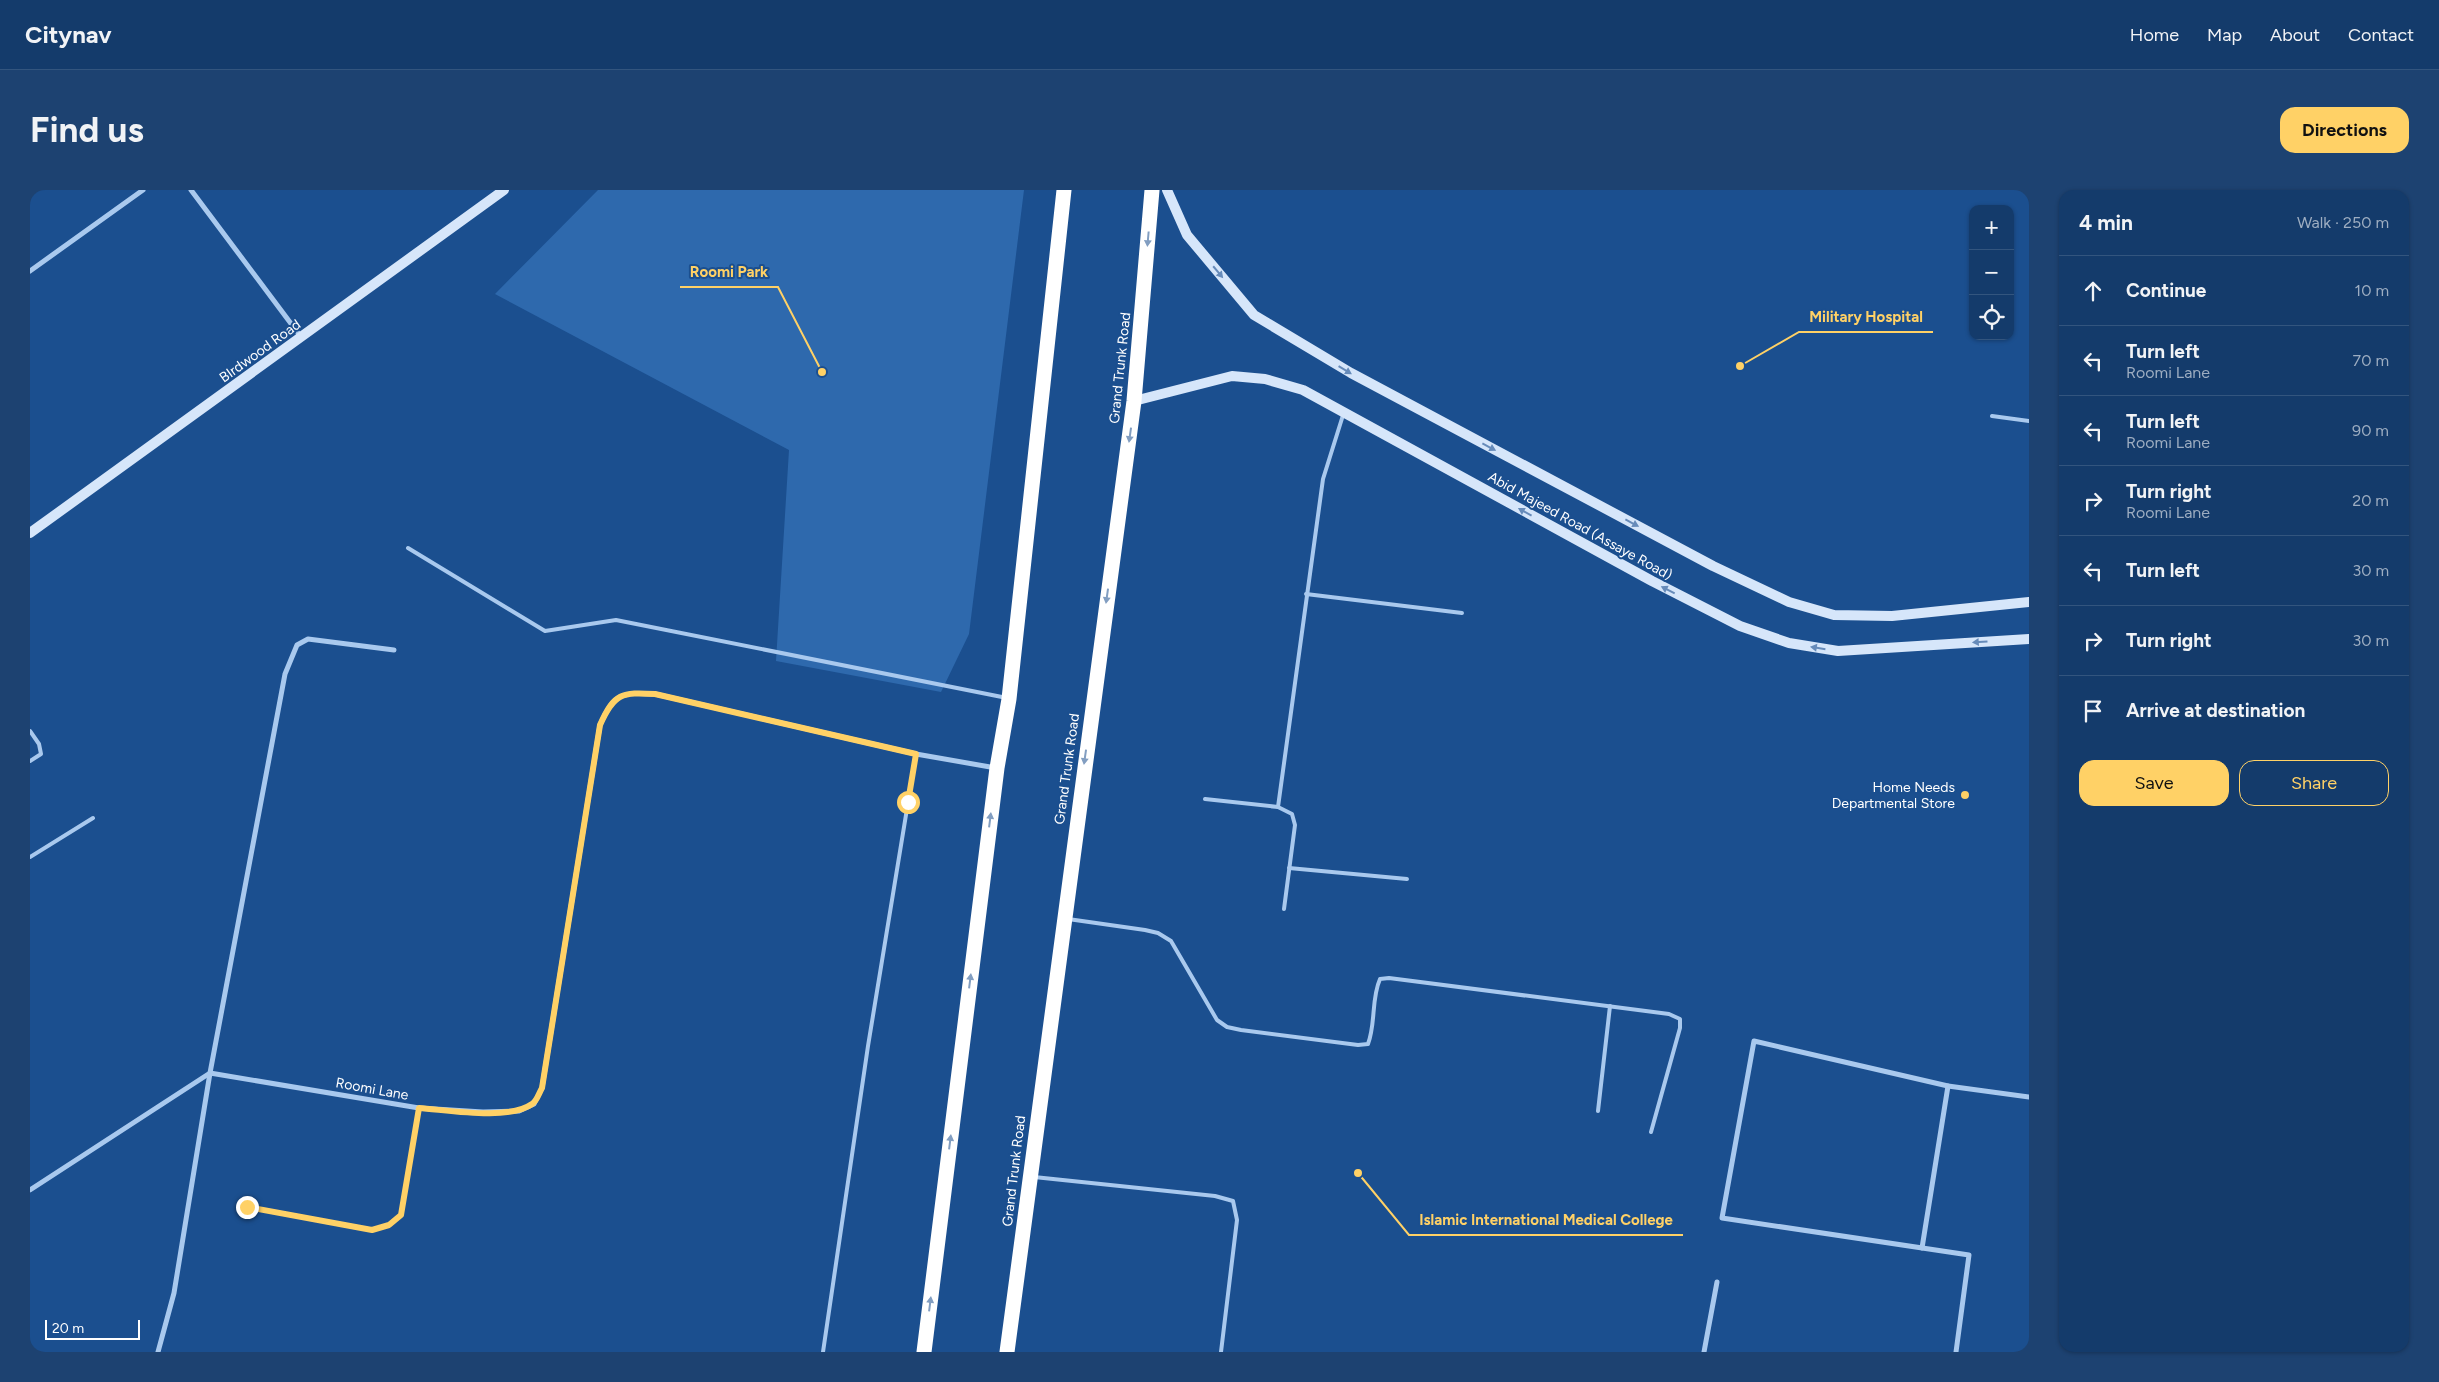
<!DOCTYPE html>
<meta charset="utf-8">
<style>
:root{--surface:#143b6b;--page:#1d4271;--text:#f1f3f6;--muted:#9dadc1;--line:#33557e;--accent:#ffd166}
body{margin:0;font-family:Figtree,sans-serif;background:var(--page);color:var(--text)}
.controls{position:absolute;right:15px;top:15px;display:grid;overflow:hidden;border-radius:10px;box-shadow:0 1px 4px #0004}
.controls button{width:45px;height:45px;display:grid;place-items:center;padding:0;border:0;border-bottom:1px solid var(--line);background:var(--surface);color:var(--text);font:25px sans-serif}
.scale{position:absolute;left:15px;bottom:12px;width:95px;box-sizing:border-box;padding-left:5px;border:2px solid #fff;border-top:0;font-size:14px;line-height:18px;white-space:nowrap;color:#fff;-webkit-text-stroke:4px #1b4f8f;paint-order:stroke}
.stop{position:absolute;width:15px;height:15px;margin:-11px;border:4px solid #ffd166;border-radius:50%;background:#fff}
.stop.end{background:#ffd166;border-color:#fff;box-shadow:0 1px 5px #0008}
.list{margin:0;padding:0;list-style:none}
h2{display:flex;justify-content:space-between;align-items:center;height:65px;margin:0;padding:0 20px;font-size:21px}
h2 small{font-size:16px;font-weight:400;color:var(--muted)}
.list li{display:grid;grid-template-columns:32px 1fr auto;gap:15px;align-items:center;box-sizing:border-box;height:70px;padding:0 20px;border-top:1px solid var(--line)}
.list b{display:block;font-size:19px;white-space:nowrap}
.list p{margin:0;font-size:16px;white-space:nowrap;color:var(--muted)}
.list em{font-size:16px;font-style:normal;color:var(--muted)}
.actions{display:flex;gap:10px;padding:15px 20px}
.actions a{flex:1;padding:11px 0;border:1px solid var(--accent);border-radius:15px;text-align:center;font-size:18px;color:var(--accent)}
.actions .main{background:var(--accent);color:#111}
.icon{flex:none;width:28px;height:28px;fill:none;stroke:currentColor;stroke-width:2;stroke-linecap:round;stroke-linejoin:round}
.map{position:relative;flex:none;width:1999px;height:1162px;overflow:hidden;border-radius:15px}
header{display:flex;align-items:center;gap:30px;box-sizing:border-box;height:70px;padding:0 25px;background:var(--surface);border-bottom:1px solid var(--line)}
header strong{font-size:24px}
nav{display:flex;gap:28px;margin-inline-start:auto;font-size:18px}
.intro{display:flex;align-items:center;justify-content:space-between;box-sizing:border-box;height:120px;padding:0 30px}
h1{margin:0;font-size:35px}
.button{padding:12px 22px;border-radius:15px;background:var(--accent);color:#111;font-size:18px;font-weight:700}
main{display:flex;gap:30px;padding:0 30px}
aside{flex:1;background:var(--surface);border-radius:15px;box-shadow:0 1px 4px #0004}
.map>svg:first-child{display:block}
.green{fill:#2e69ad}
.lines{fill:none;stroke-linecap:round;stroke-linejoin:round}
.lane{stroke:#a9c9ee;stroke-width:4}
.street{stroke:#a9c9ee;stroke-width:5}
.secondary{stroke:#d6e6fa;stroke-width:10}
.highway{stroke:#fff;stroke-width:15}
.oneway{fill:#829ec1}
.oneway2{fill:#668bba}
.route{stroke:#ffd166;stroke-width:6}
.poi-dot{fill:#ffd166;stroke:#1b4f8f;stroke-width:2}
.labels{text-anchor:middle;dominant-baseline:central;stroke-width:4;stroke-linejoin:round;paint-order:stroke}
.street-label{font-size:14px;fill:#fff;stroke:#1b4f8f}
.poi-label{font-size:14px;fill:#fff;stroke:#1b4f8f;text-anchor:end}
.leader{fill:none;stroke:#ffd166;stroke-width:2}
.callout-dot{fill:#ffd166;stroke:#1b4f8f;stroke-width:2}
.callout-label{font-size:15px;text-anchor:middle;font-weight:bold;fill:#ffd166;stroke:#1b4f8f;stroke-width:4;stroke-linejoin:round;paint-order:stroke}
</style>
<header>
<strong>Citynav</strong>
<nav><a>Home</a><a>Map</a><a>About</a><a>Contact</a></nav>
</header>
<div class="intro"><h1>Find us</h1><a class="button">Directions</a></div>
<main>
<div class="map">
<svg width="1999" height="1162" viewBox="0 0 1999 1162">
<rect width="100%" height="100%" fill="#1b4f8f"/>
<path class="green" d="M568 0H994L939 444 911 502 746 471 759 260 465 104Z"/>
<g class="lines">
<g class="lane">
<path d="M1962 226 1999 231"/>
<path d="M378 358 515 441 586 430 977 508"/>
<path d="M1276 404 1432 423"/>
<path d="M0 541 9 554 11 564 0 571"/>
<path d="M1175 609 1248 617"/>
<path d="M0 667 63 628"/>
<path d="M1259 678 1377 689"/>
<path d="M1254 719 1265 635 1262 624 1248 617 1293 289 1314 222"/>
<path d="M1038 729 1115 740 1128 743 1141 751 1187 830 1197 837 1211 840 1328 855 1338 854C1346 833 1341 809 1350 789L1359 788 1639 824 1650 829V838L1621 942"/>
<path d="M1568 921 1580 816"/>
<path d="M1004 987 1185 1006 1203 1011 1207 1030 1191 1162"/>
<path d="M217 1017 343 1040 359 1035 371 1025 389 918"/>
<path d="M793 1162 838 856 886 564"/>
</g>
<g class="street">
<path d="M161 0 271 147"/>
<path d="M0 81 113 0"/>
<path d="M0 1000 180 883 389 918 453 922 489 921 504 914 512 898 570 535C584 503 592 502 625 504L886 564 966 578"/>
<path d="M1892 1058 1918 896"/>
<path d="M128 1162 144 1103 180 883 255 484 267 455 278 449 364 460"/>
<path d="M1674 1162 1687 1092"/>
<path d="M1926 1162 1939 1065 1692 1028 1724 851 1918 896 1999 907"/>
</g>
<g class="secondary">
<path d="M1137 0 1157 45 1224 125 1321 183 1683 376 1759 412 1804 425 1862 426 1999 412"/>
<path d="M1104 211 1202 186 1235 189 1273 200 1622 391 1710 436 1759 453 1808 461 1999 449"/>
<path d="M0 343 474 0"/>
</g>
<g class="highway">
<path d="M894 1162 967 578 979 509 1034 0"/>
<path d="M977 1162 1104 211 1122 0"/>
</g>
</g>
<defs><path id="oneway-solid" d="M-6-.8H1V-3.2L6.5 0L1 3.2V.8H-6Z" transform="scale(1.25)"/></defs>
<g class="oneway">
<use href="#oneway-solid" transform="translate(1118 49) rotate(95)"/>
<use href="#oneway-solid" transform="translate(1100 245) rotate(98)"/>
<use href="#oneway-solid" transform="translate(1077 406) rotate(98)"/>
<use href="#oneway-solid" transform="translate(1055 567) rotate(98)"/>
<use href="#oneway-solid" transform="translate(960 630) rotate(-83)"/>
<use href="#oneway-solid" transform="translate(940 791) rotate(-83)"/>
<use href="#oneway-solid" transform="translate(920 952) rotate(-83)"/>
<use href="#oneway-solid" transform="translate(900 1114) rotate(-83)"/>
</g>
<g class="oneway2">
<use href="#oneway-solid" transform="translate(1188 82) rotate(50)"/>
<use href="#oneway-solid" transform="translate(1315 180) rotate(31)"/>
<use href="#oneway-solid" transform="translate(1459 257) rotate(28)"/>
<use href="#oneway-solid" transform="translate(1495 322) rotate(-151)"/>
<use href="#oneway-solid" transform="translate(1602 333) rotate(28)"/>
<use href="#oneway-solid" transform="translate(1638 400) rotate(-153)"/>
<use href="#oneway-solid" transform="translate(1950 452) rotate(176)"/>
<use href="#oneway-solid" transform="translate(1788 458) rotate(-171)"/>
</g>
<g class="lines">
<path class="route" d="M217 1017 342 1040 359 1035 371 1025 389 918C418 920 478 931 502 914 507 911 509 903 512 898L570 535C584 503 592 502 625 504L886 564 878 612"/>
</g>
<circle class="poi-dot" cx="1935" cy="605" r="5"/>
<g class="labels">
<g class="street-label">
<text transform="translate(230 161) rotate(-36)">BIrdwood Road</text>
<text transform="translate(1090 178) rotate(-84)">Grand Trunk Road</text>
<text transform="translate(1550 336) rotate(29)">Abid Majeed Road (Assaye Road)</text>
<text transform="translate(1037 579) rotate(-82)">Grand Trunk Road</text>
<text transform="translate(342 899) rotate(10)">Roomi Lane</text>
<text transform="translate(984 981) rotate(-83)">Grand Trunk Road</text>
</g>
<g class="poi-label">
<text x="1925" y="597">Home Needs<tspan x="1925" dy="16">Departmental Store</tspan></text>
</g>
</g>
<path class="leader" d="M792 182L748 97H650M1710 176L1769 142H1903M1328 983L1379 1045H1653"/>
<g class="callout-dot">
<circle cx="792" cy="182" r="5"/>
<circle cx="1710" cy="176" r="5"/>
<circle cx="1328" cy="983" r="5"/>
</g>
<g class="callout-label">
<text x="699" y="87">Roomi Park</text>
<text x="1836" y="132">Military Hospital</text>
<text x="1516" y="1035">Islamic International Medical College</text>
</g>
</svg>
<div class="controls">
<button>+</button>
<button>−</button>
<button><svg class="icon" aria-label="locate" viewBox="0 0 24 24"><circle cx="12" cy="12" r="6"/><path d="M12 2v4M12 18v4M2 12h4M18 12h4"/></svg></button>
</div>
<div class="scale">20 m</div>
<div class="stop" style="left:878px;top:612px"></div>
<div class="stop end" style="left:217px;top:1017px"></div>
</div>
<aside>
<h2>4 min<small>Walk · 250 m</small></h2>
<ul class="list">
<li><svg class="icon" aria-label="ahead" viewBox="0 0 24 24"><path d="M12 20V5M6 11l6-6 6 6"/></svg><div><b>Continue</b></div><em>10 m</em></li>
<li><svg class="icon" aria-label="left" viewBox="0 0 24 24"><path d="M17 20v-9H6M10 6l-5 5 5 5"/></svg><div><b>Turn left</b><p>Roomi Lane</p></div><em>70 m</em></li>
<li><svg class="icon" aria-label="left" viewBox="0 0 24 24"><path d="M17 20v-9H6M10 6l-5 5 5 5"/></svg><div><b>Turn left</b><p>Roomi Lane</p></div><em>90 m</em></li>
<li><svg class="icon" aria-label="right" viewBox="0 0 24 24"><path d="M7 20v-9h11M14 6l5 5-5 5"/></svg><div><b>Turn right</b><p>Roomi Lane</p></div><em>20 m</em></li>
<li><svg class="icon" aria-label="left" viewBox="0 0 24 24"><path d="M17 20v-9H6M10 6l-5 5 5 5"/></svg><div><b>Turn left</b></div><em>30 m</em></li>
<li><svg class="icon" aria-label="right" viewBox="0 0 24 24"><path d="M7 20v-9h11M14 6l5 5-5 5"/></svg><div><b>Turn right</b></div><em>30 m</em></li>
<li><svg class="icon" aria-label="arrive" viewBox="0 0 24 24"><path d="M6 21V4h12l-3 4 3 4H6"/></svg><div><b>Arrive at destination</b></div></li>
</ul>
<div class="actions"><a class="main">Save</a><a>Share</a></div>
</aside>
</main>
